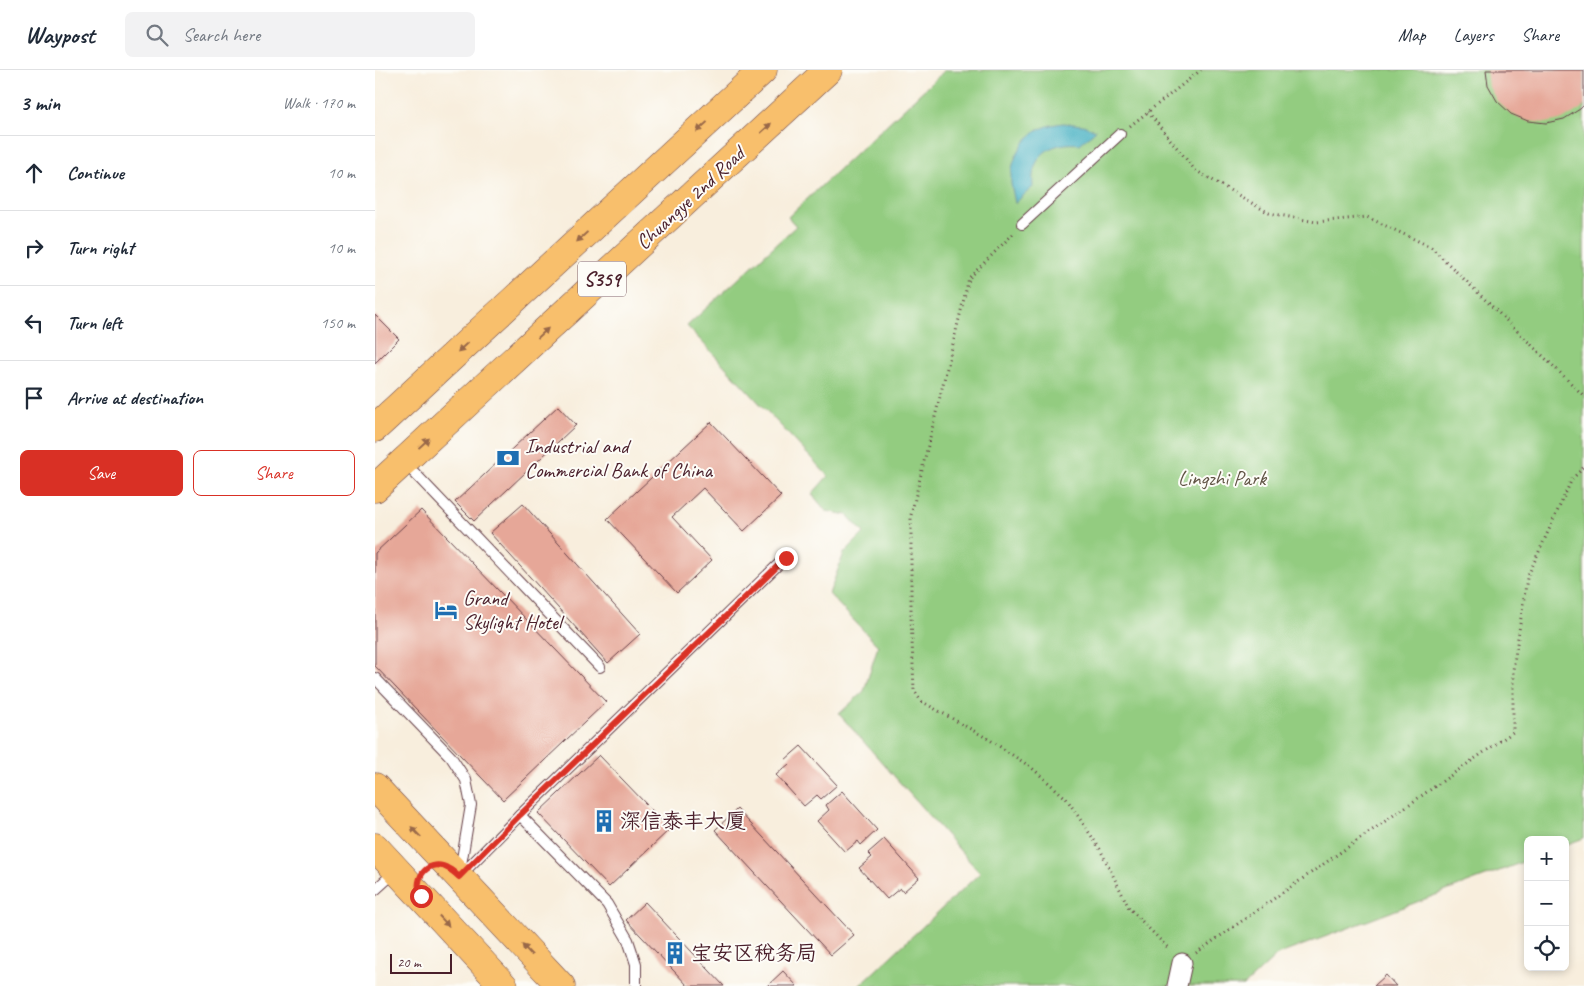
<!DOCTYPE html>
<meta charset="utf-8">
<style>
:root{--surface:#fff;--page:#f2f2f3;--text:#1f2937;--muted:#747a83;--line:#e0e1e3;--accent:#d93025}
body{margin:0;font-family:Caveat,"LXGW WenKai TC",sans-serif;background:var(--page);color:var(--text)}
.controls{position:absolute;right:15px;bottom:15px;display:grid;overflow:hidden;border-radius:8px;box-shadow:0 2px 8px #0003}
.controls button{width:45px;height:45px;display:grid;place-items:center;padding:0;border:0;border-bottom:1px solid var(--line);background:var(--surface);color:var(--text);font:25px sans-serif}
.scale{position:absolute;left:15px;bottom:12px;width:62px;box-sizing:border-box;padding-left:5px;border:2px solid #4a1f2b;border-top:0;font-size:14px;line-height:18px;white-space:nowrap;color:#4a1f2b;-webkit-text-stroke:4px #fdfcf7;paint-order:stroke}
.stop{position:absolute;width:15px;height:15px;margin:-11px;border:4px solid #d93025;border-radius:50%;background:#fff}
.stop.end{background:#d93025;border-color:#fff;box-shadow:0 1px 5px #0008}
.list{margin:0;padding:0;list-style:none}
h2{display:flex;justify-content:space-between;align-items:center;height:65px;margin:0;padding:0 20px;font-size:21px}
h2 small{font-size:16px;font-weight:400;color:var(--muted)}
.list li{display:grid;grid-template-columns:32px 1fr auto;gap:15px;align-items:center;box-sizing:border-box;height:75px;padding:0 20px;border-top:1px solid var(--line)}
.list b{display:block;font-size:19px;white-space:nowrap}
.list em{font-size:16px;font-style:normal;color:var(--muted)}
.actions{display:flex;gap:10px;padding:15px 20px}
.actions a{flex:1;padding:11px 0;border:1px solid var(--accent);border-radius:8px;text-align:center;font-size:18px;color:var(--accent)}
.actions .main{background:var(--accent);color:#fff}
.icon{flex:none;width:28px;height:28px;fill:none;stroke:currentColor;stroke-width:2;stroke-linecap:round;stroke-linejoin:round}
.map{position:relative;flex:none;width:1209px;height:916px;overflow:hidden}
header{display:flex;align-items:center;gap:30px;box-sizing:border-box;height:70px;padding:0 25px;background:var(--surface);border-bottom:1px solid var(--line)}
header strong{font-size:24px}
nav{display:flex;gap:28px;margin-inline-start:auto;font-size:18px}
.search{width:350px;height:45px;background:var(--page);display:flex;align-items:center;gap:12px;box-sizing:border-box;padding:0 18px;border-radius:8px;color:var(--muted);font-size:19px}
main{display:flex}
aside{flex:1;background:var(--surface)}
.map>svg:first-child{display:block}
.green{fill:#93cc80;stroke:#6e7656}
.water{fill:#45b0c3;stroke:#486877}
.building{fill:#e6a798}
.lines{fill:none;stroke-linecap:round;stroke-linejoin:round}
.lane-casing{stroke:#643e46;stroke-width:12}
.street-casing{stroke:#643e46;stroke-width:21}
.primary-casing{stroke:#643e46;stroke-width:29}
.path{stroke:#643e46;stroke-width:3;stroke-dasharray:1 4;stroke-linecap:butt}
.lane{stroke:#fff;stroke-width:10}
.street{stroke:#fff;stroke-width:19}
.primary{stroke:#f8bf6c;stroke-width:28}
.oneway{fill:#986748}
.route{stroke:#d93025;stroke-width:6}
.labels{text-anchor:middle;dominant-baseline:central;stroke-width:4;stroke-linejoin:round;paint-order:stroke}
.shield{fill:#fdfcf7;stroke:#806168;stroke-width:1}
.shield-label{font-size:20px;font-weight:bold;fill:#4a1f2b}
.street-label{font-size:21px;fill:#4a1f2b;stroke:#fdfcf7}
.poi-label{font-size:21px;fill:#4a1f2b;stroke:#fdfcf7;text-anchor:start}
.park-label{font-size:21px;fill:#605344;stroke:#fdfcf7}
</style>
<header>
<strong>Waypost</strong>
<div class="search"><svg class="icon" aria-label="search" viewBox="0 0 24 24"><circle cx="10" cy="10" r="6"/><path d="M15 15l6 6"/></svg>Search here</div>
<nav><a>Map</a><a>Layers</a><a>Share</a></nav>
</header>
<main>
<aside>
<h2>3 min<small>Walk · 170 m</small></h2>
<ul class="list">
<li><svg class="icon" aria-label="ahead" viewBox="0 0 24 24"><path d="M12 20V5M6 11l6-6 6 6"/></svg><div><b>Continue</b></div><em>10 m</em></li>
<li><svg class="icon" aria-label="right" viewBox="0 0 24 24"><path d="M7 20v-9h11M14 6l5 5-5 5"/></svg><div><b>Turn right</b></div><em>10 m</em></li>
<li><svg class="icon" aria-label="left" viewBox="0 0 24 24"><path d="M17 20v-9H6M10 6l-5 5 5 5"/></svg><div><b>Turn left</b></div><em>150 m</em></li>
<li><svg class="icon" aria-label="arrive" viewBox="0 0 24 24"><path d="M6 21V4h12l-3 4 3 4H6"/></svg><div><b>Arrive at destination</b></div></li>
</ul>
<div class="actions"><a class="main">Save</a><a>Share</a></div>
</aside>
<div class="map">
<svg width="1209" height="916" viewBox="0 0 1209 916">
<rect width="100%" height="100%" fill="#fdfcf7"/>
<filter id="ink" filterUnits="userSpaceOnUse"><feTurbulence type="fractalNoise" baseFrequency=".02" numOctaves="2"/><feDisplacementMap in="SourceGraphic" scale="10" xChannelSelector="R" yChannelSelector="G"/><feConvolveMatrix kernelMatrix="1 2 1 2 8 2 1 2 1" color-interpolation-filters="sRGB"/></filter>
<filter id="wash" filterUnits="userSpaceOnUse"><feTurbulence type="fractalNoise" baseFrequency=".0096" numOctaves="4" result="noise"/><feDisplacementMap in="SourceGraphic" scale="20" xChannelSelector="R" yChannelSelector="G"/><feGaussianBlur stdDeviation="1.12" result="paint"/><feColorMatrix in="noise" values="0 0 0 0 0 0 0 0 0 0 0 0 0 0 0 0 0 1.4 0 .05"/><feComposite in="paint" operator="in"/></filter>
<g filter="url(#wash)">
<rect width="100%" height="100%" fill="#f8eedd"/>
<path class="green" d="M570 0H1209V768L1190 775V770H1153V790L902 885 869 916H484L605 803 464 644 489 621 503 576 454 524 469 483 489 463 472 445 451 441 437 424 453 406 312 256 421 156 413 147Z"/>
<path class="water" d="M688 53 708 55 721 60 705 74C675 71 655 86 658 117L640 133C639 127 637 120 636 114 634 92 648 66 668 58 674 55 681 54 688 53Z"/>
<g id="blocks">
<g class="building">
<path d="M1111 0H1209V35L1205 39 1189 49 1171 53 1153 51 1136 44 1122 31 1113 15Z"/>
<path d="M0 245 24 269 0 293Z"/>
<path d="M183 336 201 355 99 451 80 432Z"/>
<path d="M336 352 406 426 369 461 328 418 297 447 337 490 302 523 232 449Z"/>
<path d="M148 434 265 564 233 593 115 463Z"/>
<path d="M46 440 231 632 128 730 0 596V483Z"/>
<path d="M426 676 462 715 446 729 442 725 429 736 401 705 414 694 410 690Z"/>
<path d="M224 685 295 759 234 817 163 743Z"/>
<path d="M467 721 502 760 486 775 483 771 470 782 442 751 454 740 451 735Z"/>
<path d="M362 739 479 865 456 885 340 760Z"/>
<path d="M509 769 544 808 528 822 525 818 512 829 484 798 497 787 493 783Z"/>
<path d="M270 832 349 916H313L251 850Z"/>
<path d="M408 901 422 916H392Z"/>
<path d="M1011 905 1021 916H999Z"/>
</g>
</g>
</g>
<g filter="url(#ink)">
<use href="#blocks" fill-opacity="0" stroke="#643e46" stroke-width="1"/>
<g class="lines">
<defs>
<g id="lane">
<path d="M647 154 745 64"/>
<path d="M29 392 225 597"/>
<path d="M0 608 76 687 91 710 96 735 85 801"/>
<path d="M145 745 232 834 253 870 261 894V916"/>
<path d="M84 807 145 745 411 487"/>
<path d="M0 820 21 801"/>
</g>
<path id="street" d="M802 916 807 893"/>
<g id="primary">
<path d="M0 358 388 0"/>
<path d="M0 418 453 0"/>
<path d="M0 717 186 916"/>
<path d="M0 777 129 916"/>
</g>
</defs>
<use href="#lane" class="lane-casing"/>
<use href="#street" class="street-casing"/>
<use href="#primary" class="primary-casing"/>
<g class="path">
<path d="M773 42 820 100 894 143 941 152 992 147 1056 177 1209 326"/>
<path d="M755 56 826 0"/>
<path d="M638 164 594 208 536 445V546L539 620 546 631 615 670 657 698 691 728 725 779 754 838 794 879"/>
<path d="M821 883 1138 662V600L1152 508 1197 409 1209 397"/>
</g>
<use href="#lane" class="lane"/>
<use href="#street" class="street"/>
<use href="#primary" class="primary"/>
</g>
<defs><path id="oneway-solid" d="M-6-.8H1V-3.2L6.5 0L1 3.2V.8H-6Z" transform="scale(1.25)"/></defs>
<g class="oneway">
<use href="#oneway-solid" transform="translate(327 57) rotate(137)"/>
<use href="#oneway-solid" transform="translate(391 58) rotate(-43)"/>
<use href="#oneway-solid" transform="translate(207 167) rotate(137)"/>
<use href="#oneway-solid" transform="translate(168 263) rotate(-43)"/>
<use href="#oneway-solid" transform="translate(88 277) rotate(137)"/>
<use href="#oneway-solid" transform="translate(49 373) rotate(-43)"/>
<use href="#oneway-solid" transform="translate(41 762) rotate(-133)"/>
<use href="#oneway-solid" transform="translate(69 851) rotate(47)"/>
<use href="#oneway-solid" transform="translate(152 880) rotate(-133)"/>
</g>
</g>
<g class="lines" filter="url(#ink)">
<path class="route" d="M46 826C37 807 55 787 74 799 78 801 81 804 84 807L145 745 411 488"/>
</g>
<defs>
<symbol id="bank-bare" viewBox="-9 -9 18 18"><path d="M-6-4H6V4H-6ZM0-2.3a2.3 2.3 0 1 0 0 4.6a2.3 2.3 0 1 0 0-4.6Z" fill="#1f6fb2" stroke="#fdfcf7" stroke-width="2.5" paint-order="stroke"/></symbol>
<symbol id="hotel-bare" viewBox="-9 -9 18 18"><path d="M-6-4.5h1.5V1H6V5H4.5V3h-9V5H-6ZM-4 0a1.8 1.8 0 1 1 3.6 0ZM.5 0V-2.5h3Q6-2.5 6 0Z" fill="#1f6fb2" stroke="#fdfcf7" stroke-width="2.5" paint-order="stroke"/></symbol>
<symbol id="building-bare" viewBox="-9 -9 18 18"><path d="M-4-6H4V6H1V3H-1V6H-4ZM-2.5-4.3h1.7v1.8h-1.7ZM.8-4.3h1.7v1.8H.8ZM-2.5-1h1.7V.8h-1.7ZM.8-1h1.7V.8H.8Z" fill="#1f6fb2" stroke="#fdfcf7" stroke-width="2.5" paint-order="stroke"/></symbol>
</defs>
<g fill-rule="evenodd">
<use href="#bank-bare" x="117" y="372" width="32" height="32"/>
<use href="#hotel-bare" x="55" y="524" width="32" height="32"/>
<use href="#building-bare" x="213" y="735" width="32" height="32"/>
<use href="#building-bare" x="284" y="867" width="32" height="32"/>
</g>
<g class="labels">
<rect class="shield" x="203" y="191.5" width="48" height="35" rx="4"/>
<g class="shield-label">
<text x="227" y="209">S359</text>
</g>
<g class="street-label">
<text transform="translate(315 128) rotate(-43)">Chuangye 2nd Road</text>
</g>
<g class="poi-label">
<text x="150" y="376">Industrial and<tspan x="150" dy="24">Commercial Bank of China</tspan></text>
<text x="88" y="528">Grand<tspan x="88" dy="24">Skylight Hotel</tspan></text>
<text x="245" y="751">深信泰丰大厦</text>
<text x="316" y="883">宝安区税务局</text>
</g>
<g class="park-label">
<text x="847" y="408">Lingzhi Park</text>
</g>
</g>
</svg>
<div class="controls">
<button>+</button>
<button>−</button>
<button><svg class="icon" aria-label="locate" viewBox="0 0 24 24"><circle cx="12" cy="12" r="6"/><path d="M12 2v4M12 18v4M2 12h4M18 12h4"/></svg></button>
</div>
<div class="scale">20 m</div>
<div class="stop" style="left:46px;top:826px"></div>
<div class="stop end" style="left:411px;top:488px"></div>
</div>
</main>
